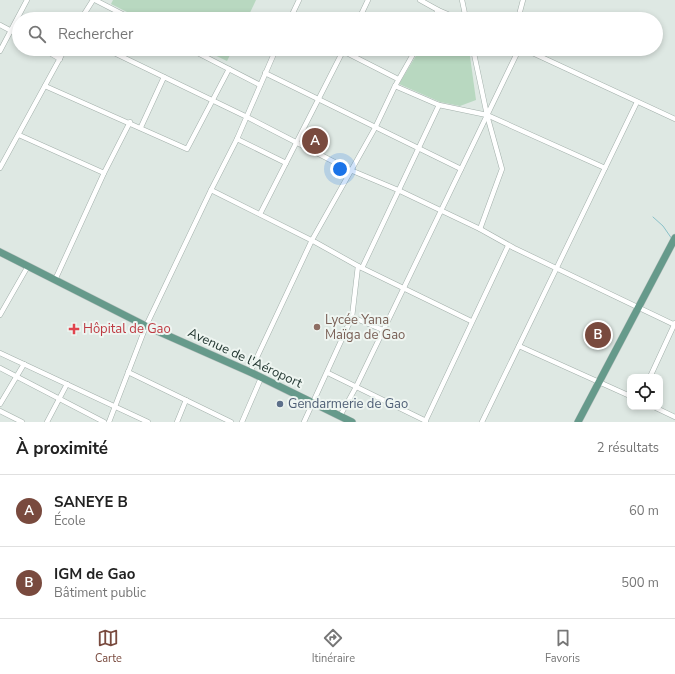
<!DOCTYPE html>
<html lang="fr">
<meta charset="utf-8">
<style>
:root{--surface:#fff;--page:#f2f2f2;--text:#222;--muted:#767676;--line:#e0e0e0;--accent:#794a3e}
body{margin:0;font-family:"Nunito Sans",sans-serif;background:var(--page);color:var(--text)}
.controls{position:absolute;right:12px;bottom:12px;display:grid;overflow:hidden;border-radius:8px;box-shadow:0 2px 6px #0003}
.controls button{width:36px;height:36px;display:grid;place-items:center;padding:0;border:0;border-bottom:1px solid var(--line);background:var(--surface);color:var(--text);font:20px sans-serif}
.you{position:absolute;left:340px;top:169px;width:14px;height:14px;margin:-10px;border:3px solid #fff;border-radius:50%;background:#1a73e8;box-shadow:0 0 0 6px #1a73e833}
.badge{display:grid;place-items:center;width:26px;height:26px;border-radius:50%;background:var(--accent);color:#fff;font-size:13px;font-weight:700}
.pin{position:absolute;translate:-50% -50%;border:2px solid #fff;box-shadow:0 1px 4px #0006}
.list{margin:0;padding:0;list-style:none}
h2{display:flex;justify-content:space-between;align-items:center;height:52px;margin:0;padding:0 16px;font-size:17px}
h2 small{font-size:13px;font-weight:400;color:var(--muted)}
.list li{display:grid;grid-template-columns:26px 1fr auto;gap:12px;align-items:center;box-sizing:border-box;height:72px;padding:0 16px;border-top:1px solid var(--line)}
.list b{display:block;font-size:15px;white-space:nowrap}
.list p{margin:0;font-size:13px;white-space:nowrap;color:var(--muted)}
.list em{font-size:13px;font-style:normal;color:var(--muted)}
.icon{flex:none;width:22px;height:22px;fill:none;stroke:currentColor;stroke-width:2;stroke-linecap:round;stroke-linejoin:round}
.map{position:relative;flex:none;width:675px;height:422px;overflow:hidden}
.search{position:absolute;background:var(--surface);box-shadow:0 2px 6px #0003;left:12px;right:12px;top:12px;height:44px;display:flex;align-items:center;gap:10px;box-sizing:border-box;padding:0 14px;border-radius:22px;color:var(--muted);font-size:15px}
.sheet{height:196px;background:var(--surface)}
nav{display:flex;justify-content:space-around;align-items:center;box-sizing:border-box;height:56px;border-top:1px solid var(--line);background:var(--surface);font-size:11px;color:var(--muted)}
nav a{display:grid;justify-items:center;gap:2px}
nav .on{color:var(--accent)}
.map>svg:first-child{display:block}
.green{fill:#b8d8c0}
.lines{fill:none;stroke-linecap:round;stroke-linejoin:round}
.stream{stroke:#8ac1c9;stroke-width:1}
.street-casing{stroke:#a2afaa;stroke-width:5.5}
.primary-casing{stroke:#bcc3c1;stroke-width:8}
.street{stroke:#fff;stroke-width:4.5}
.primary{stroke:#669a8b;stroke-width:7}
.education-dot{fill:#8d6e63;stroke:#eef5f1;stroke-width:1.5}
.health-dot{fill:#e0444e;stroke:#eef5f1;stroke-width:1.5}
.service-dot{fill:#5c6f8a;stroke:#eef5f1;stroke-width:1.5}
.labels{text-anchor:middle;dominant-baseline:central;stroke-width:4;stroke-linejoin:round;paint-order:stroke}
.education-label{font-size:13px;fill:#785e54;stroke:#eef5f1;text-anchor:start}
.health-label{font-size:13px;fill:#be3a42;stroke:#eef5f1;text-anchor:start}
.street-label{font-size:13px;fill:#213630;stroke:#eef5f1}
.service-label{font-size:13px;fill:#4e5e75;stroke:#eef5f1;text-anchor:start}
</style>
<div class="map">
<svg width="675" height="422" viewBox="0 0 675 422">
<rect width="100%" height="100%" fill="#dee8e3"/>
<g class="green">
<path d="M113 0H256L247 19H141L111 4Z"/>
<path d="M202 49H233L227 61Z"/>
<path d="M420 49H469L476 100 460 106 440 102 399 84Z"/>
</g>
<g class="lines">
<path class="stream" d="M653 217 663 226 672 239"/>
<defs>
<g id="street">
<path d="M95 0 132 19"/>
<path d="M420 0 438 10 459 19"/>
<path d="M462 0 466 19"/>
<path d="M81 19 93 0"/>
<path d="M290 19 299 0"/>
<path d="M359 19 368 0"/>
<path d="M433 19 438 10"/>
<path d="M518 19 523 0"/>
<path d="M0 25 19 35"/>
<path d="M43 49 60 59"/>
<path d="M106 49 247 117 348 169 398 190 480 229 514 248 675 325"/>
<path d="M190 49 260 85"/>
<path d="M473 49 487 115 502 169 480 229"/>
<path d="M524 49 675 119"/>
<path d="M341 50 398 79"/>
<path d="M0 51 27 0"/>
<path d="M265 73 461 169"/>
<path d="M45 86 187 149 229 69"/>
<path d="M395 86 439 105 487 115 605 168"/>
<path d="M141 127 164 77"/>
<path d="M19 135 104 173"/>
<path d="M237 139 286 163"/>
<path d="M0 168 65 49"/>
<path d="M211 190 315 242 358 266 352 317 304 422"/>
<path d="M260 214 344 49"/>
<path d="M358 266 362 268 439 105"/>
<path d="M362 268 471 321"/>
<path d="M55 280 104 173 130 122"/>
<path d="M0 315 28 266"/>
<path d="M352 317 383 330"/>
<path d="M519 346 630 396"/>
<path d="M0 353 148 422"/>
<path d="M0 368 104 422"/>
<path d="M128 372 231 422"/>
<path d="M250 372 312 240 375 128 395 86 416 49"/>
<path d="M328 373 426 421"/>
<path d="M650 377 675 323"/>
<path d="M0 404 24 364"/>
<path d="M654 407 675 417"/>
<path d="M0 411 22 422"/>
<path d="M340 416 356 387 519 49"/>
<path d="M47 422 67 384"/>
<path d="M109 422 146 326 211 190 237 139 276 49"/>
<path d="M177 422 186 400"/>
<path d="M242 422 261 378"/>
<path d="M425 422 508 246"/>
<path d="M482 422 637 102"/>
</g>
<g id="primary">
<path d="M0 252 146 326 250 372 352 422"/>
<path d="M578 422 675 238"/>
</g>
</defs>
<use href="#street" class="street-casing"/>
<use href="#primary" class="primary-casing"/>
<use href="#street" class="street"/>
<use href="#primary" class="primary"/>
</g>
<circle class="education-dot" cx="317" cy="327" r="4"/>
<path class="health-dot" d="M72 323h4v4h4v4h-4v4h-4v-4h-4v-4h4z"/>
<circle class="service-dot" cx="280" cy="404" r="4"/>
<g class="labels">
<g class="education-label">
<text x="325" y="320">Lycée Yana<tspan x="325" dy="15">Maïga de Gao</tspan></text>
</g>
<g class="health-label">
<text x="83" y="329">Hôpital de Gao</text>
</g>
<g class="street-label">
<text transform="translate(245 358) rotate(25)">Avenue de l'Aéroport</text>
</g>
<g class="service-label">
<text x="288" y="404">Gendarmerie de Gao</text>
</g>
</g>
</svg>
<div class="controls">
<button><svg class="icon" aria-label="locate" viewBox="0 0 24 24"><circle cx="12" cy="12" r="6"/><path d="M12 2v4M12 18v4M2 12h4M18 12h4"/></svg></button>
</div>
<div class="you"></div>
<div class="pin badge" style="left:315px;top:141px">A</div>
<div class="pin badge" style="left:598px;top:335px">B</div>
<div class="search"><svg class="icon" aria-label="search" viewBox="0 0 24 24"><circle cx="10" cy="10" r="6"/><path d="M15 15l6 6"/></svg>Rechercher</div>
</div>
<section class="sheet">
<h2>À proximité<small>2 résultats</small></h2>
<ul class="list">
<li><span class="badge">A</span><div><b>SANEYE B</b><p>École</p></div><em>60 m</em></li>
<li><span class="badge">B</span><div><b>IGM de Gao</b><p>Bâtiment public</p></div><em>500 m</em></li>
</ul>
</section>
<nav>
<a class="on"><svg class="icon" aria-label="map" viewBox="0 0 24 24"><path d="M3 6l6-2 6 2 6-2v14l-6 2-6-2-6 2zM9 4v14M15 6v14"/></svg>Carte</a>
<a><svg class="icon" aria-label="directions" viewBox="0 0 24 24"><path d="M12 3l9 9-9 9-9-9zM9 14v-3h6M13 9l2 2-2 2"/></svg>Itinéraire</a>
<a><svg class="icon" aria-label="saved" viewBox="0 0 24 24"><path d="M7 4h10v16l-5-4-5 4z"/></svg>Favoris</a>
</nav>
